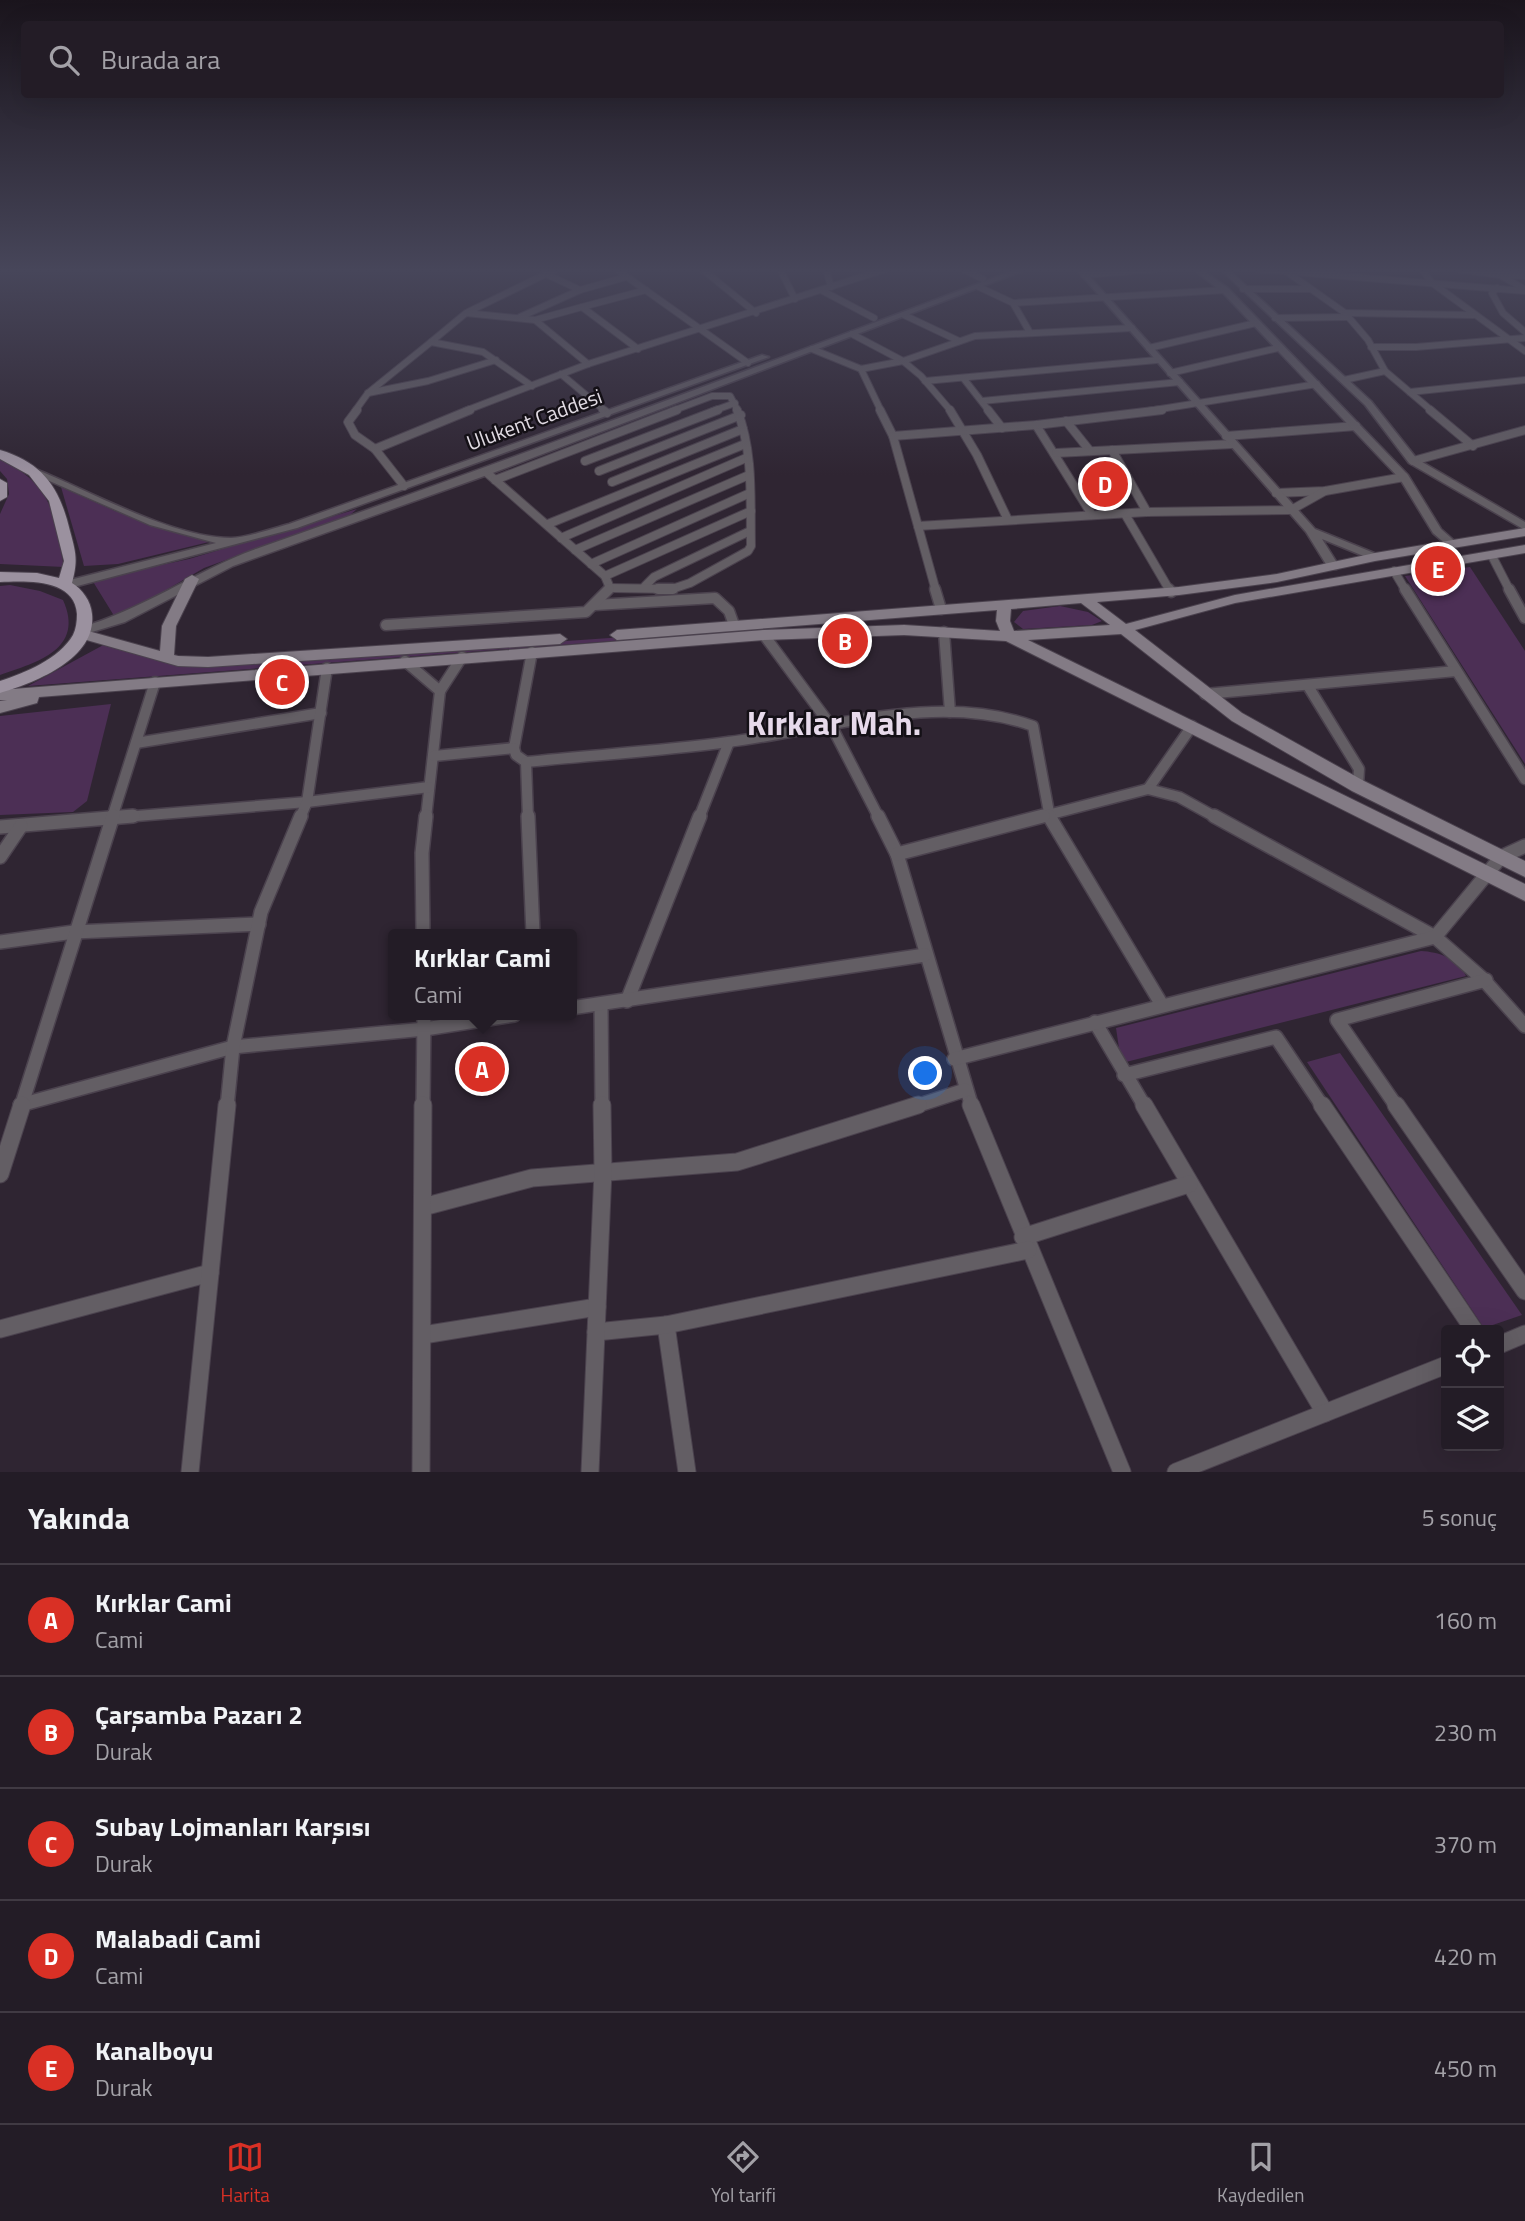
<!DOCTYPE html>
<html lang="tr">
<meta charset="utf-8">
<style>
:root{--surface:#231c26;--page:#2f2932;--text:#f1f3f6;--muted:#a3a1a7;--line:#403a43;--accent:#d93025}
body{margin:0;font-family:"Titillium Web",sans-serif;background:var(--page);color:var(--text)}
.controls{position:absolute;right:21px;bottom:21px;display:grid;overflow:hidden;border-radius:7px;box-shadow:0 7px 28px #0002}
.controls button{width:63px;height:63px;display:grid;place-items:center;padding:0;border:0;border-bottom:2px solid var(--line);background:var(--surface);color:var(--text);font:35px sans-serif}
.you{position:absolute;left:926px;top:1074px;width:24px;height:24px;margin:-18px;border:5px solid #fff;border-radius:50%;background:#1a73e8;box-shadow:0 0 0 10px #1a73e833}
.badge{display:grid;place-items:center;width:46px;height:46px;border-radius:50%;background:var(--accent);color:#fff;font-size:23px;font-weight:700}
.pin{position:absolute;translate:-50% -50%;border:4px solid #fff;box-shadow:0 2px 7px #0006}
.popup{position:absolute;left:388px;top:929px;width:189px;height:91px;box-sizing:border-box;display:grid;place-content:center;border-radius:7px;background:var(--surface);filter:drop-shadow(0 2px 5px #0005);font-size:23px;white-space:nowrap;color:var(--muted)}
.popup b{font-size:26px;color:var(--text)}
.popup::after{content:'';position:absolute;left:50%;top:100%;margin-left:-14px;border:14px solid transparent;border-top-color:var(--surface)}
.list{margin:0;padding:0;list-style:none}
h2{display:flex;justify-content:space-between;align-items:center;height:91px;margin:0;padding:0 28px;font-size:30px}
h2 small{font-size:23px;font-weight:400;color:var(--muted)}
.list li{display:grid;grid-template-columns:46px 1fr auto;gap:21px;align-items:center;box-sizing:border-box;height:112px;padding:0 28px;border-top:2px solid var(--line)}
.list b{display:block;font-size:26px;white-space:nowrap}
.list p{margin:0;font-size:23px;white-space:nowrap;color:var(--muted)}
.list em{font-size:23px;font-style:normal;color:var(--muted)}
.icon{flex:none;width:38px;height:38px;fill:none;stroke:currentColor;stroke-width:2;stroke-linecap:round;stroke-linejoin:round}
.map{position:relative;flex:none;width:1525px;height:1472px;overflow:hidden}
.search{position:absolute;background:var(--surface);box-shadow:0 7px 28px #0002;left:21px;right:21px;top:21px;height:77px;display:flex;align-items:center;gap:18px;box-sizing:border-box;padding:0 24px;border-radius:7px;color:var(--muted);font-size:26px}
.sheet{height:651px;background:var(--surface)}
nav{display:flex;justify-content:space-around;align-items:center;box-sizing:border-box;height:98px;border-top:2px solid var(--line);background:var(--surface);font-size:19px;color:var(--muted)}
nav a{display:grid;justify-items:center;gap:4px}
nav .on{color:var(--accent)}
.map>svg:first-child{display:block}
.green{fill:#4c2f55}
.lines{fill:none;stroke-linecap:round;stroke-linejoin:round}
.minor-far4-casing{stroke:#4b424e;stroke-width:8}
.minor-far3-casing{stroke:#4b424e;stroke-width:10}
.minor-far2-casing{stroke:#4b424e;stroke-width:13}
.minor-far1-casing{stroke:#4b424e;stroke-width:16}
.minor-casing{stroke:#4b424e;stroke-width:19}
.tertiary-casing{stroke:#4b424e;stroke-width:3}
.secondary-casing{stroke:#4b424e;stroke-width:2}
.primary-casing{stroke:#4b424e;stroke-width:2}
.minor-far4{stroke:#635e64;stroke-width:6}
.minor-far3{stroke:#635e64;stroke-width:8}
.minor-far2{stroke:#635e64;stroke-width:10}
.minor-far1{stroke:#635e64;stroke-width:13}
.minor{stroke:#635e64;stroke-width:17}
.tertiary{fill:#635e64;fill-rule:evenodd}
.secondary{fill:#837b85;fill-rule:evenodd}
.primary{fill:#9b919f;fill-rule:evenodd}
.labels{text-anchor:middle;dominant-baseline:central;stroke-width:5;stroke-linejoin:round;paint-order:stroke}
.far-street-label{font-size:21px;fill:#e0dae2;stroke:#141016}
.district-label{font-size:33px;font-weight:bold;fill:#e7daeb;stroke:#141016}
</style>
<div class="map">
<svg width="1525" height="1472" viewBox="0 0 1525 1472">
<rect width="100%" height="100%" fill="#2f2532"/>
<g class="green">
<path d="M0 458C54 488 53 510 64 567L0 564V514L9 494 7 479 0 471Z"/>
<path d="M61 487 115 511 209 542 118 564 84 566Z"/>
<path d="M357 509 350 515 204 568 116 619 92 580 189 559Z"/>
<path d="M1470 567 1525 651V764L1405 576Z"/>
<path d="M10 585 40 591 63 600C85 649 38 662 0 675V586Z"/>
<path d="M1060 606 1088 612 1102 621 1092 625 1023 629 1014 622 1023 611Z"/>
<path d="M624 637 625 640 28 686 107 643 161 662 198 666Z"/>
<path d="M111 704 87 801 73 812 0 815V716Z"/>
<path d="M1421 951C1439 952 1457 958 1466 976L1126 1062 1120 1055 1116 1028Z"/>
<path d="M1340 1053 1522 1315 1484 1328 1307 1062Z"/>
</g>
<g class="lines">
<defs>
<g id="minor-far4">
<path d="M616 269 748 363"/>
<path d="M702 269 756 313"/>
<path d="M780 269 795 299"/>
<path d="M826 269 831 287"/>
<path d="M963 269 983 279"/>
<path d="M1258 269 1525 291"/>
<path d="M1422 269 1431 282 1525 351"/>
<path d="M1458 269 1500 275 1524 289"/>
<path d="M546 274 580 290"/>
<path d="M1290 274 1345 313 1368 340 1385 371 1432 411"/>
<path d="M1084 275 1155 269"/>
<path d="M1502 275 1525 276"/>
<path d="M979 287 1013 303"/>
<path d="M1497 288 1492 293 1503 313 1525 332"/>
<path d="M1243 289H1309"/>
<path d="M821 290 874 318"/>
<path d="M468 312 556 269"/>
<path d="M1345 313 1473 315"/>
<path d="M904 315 959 341"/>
<path d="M520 317 580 290 626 277"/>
<path d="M1275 318 1347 317"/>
<path d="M535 320 582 307"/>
<path d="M1029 331 1013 303 1225 290"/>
<path d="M852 334 903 361"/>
<path d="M1371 347H1416L1525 338"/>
<path d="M1149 348 1256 323"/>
<path d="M638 349 582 307 646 290"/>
<path d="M812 349 861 369 903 361"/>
<path d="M861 369 881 411"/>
<path d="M1170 373 1278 348"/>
<path d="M561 374 605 411"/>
<path d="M964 379 989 411"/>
<path d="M1344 380 1385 371"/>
<path d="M925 381 1157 360"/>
<path d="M532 386 483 352 431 342 466 313 535 320 588 364"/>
<path d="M1410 392 1525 380"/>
<path d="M368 393 428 381 496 360"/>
<path d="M982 401 1180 382"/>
<path d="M355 411 368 393 431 342"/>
<path d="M465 411 588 364 886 269"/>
<path d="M672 411 712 396H730L738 411"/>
<path d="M713 411 735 403"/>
<path d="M951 411 921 376 903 361 975 336 1132 328"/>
<path d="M1148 411 1317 384"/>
</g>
<g id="minor-far3">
<path d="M357 410 348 422 355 435 375 449"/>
<path d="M603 410 607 413"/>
<path d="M880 410 893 436"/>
<path d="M950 410 977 455 1008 520"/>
<path d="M988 410 1002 428"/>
<path d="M1430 410 1473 446"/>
<path d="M1066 421 1090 451"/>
<path d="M1036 425 1092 515"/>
<path d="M1226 436 1356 426"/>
<path d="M1112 450 1147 512"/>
<path d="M1056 453 1233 444"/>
<path d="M585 461 718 410"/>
<path d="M1413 461 1525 430"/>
<path d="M599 471 741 415"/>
<path d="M486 472 605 576 610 588 607 591"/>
<path d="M495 480 677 410"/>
<path d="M612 482 743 429"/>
<path d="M404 486 375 449 470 410"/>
<path d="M1276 493 1325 491 1404 477"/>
<path d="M1125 514 1170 591"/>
<path d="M548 524 745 444"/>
<path d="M918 526 1147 512 1291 510 1325 491"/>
<path d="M561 538 746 458"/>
<path d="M575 550 749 475"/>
<path d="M1492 556 1510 591"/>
<path d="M591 564 750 493"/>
<path d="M1394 571 1406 591"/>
<path d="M605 576 751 511"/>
<path d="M645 586 654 577 750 531"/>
<path d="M610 588 672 589 690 583 748 551 751 546C750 501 754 453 737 410"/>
<path d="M936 591 893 436 1036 425 1162 410"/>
</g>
<g id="minor-far2">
<path d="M658 589H673"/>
<path d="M935 589 941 609"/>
<path d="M1169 589 1171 592"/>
<path d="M1405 589 1525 779"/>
<path d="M1509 589 1525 618"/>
<path d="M595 605 715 598 729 611 734 625"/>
<path d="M386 625 586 612 609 589"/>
<path d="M944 632 950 712"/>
<path d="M764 635 832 727 879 818"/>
<path d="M405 661 440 691 426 818"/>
<path d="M1308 686 1359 769 1358 786"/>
<path d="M440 691 462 657"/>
<path d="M1205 694 1456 671"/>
<path d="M136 743 321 713"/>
<path d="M514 748 532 652"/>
<path d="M434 756 514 748 516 755 526 762C593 755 661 751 728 742 825 730 937 691 1033 726L1050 818"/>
<path d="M526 762 528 818"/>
<path d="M1148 789 1192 726"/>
<path d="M112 818 307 802 429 787"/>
<path d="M112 818 155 682"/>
<path d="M300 818 307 802 327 668"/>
<path d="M699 818 729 742"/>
<path d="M1036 818 1148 789 1179 797 1217 818"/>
</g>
<g id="minor-far1">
<path d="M528 816 533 934"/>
<path d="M878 816 897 854 972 1107"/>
<path d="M1049 816 1162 1005"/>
<path d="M1214 816 1435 937 1483 979 1525 1026"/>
<path d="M0 827 133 816"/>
<path d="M897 854 1043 816"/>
<path d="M0 857 21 826"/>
<path d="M423 934 422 853 426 816"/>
<path d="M0 942 74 932 259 924"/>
<path d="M627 1001 700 816"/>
<path d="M601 1004 602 1107"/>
<path d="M571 1008 925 955"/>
<path d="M1095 1022 1145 1107"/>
<path d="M954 1059 1435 937 1501 857 1525 846"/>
<path d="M1124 1075 1276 1037 1323 1107"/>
<path d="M20 1105 233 1047 425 1029 514 1015"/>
<path d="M21 1107 113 816"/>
<path d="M227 1107 233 1047 261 912 301 816"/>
<path d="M423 1107 424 1015"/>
<path d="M913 1107 965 1090"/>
<path d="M1397 1107 1337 1020 1486 980"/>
</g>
<g id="minor">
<path d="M971 1105 1122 1472"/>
<path d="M1144 1105 1325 1413"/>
<path d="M1322 1105 1474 1330"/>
<path d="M1396 1105 1525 1291"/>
<path d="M0 1174 22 1105"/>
<path d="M423 1207 532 1178 737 1162 918 1105"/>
<path d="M1023 1237 1189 1184"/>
<path d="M666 1325 687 1472"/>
<path d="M0 1329 210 1273"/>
<path d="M596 1332 666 1325 1028 1250"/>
<path d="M423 1335 597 1307"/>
<path d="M1499 1345 1525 1334"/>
<path d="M190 1472 227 1105"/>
<path d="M421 1472 423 1105"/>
<path d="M590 1472 603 1171 602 1105"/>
<path d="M1176 1472 1446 1365"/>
</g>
<g id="tertiary">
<path d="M1017 269H1028L490 474 233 566 125 622 82 635 76 631 78 628C141 611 195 571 256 549 511 460 764 364 1017 269Z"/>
<path d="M1076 269H1083L1315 529 1379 555V559H1371L1322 539 1339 566 1337 569H1329L1306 532Z"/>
<path d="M1193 269H1201L1228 288 1408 475 1441 529 1459 545 1457 547H1449L1433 533 1400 479 1222 292Z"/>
<path d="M1220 269H1228L1371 401 1417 459 1525 522V530L1409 463 1365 405Z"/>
<path d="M762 355 769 357 297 528 66 589 62 588V582L216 543 150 525 29 472 30 470H38C91 492 174 538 231 538 247 538 273 528 289 524Z"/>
</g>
<g id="secondary">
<path d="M1525 528V536L1375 561 1277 582 1179 595 1097 602 1126 624 1235 595 1525 545V553L1235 603 1135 630 1242 713 1364 781 1525 861V877L1352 791 1232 721 1121 634 1028 640 1525 884V901L1006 641 904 635 764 640 39 697 37 703 0 713V701L7 700H0V690L764 630 904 625 1000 631 996 621 997 610 617 640 610 635 617 630 1179 587 1277 574 1375 553ZM1081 603 1110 625 1014 631 1010 621 1011 609Z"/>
<path d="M192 575 199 579 176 626 174 655 178 656 208 657 560 634 567 639 560 644 208 667 178 666 76 637 74 634 81 629 160 651 162 626 185 579Z"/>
</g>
<g id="primary">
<path d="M0 450C44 463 60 489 70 531 76 553 78 560 72 583 82 589 91 601 92 614 97 659 34 683 0 693V681C25 673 59 659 73 635 76 629 77 621 77 614 75 578 25 581 0 582V572L37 573 59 578 64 561 49 501 29 475 0 459Z"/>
<path d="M0 479 7 483V497L0 501Z"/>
</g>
</defs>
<use href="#minor-far4" class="minor-far4-casing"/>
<use href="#minor-far3" class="minor-far3-casing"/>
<use href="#minor-far2" class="minor-far2-casing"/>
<use href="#minor-far1" class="minor-far1-casing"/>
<use href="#minor" class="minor-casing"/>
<use href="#tertiary" class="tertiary-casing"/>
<use href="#secondary" class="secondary-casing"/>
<use href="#primary" class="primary-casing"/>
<use href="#minor-far4" class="minor-far4"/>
<use href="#minor-far3" class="minor-far3"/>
<use href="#minor-far2" class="minor-far2"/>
<use href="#minor-far1" class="minor-far1"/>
<use href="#minor" class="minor"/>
<use href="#tertiary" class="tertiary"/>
<use href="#secondary" class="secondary"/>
<use href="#primary" class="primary"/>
</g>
<linearGradient id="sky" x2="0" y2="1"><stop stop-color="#1a141c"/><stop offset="0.57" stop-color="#47465a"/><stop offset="1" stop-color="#47465a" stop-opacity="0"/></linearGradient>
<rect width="1525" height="475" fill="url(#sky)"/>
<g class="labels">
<g class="far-street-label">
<text transform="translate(534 419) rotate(-20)">Ulukent Caddesi</text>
</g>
<g class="district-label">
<text x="834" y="723">Kırklar Mah.</text>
</g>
</g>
</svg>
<div class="controls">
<button><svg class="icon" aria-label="locate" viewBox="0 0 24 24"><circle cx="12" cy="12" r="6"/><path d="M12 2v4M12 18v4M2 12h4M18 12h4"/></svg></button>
<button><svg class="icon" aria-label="layers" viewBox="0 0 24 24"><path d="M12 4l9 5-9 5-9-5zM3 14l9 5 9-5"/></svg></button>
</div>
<div class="you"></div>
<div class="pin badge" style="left:482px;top:1069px">A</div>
<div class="popup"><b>Kırklar Cami</b>Cami</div>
<div class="pin badge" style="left:845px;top:641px">B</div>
<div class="pin badge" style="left:282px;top:682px">C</div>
<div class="pin badge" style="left:1105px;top:484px">D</div>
<div class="pin badge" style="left:1438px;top:569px">E</div>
<div class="search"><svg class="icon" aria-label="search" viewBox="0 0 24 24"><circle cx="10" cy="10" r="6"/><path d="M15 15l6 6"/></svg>Burada ara</div>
</div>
<section class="sheet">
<h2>Yakında<small>5 sonuç</small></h2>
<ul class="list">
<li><span class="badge">A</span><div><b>Kırklar Cami</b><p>Cami</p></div><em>160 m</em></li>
<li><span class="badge">B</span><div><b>Çarşamba Pazarı 2</b><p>Durak</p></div><em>230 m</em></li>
<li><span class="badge">C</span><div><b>Subay Lojmanları Karşısı</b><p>Durak</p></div><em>370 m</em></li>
<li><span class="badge">D</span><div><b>Malabadi Cami</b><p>Cami</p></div><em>420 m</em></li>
<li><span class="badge">E</span><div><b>Kanalboyu</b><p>Durak</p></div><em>450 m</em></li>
</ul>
</section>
<nav>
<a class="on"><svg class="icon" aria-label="map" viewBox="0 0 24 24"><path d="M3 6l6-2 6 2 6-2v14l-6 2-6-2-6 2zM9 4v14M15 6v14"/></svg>Harita</a>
<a><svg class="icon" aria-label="directions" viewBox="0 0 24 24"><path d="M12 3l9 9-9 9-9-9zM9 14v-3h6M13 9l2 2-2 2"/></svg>Yol tarifi</a>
<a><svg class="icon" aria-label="saved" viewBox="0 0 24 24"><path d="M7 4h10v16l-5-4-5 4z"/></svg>Kaydedilen</a>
</nav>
